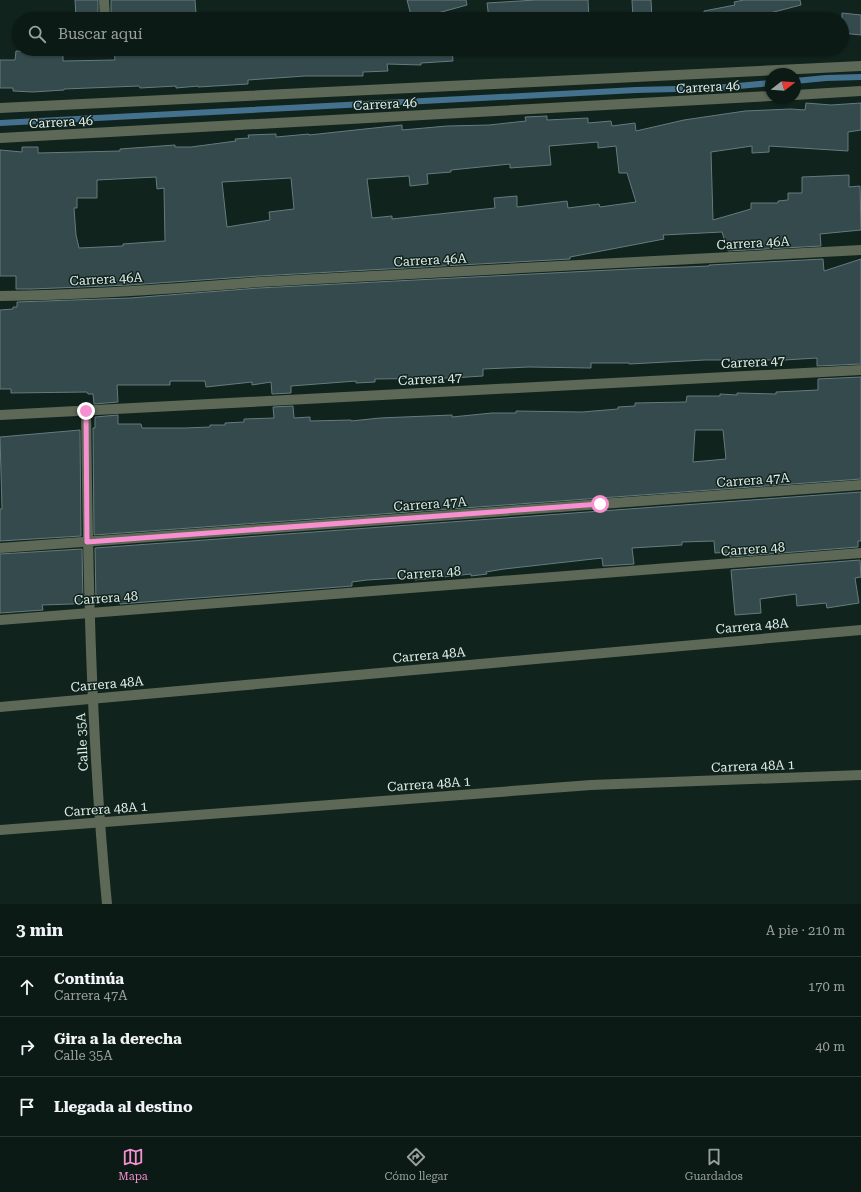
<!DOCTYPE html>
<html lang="es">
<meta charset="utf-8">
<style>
:root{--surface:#0c1a15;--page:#1a2722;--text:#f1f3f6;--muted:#9aa1a0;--line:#2c3834;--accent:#f690d0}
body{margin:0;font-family:"Roboto Serif",serif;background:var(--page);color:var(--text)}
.compass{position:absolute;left:765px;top:68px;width:36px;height:36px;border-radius:50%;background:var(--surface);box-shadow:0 1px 3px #0004;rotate:73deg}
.stop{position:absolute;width:12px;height:12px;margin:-9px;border:3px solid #f690d0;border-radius:50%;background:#fff}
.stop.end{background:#f690d0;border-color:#fff;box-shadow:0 1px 4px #0008}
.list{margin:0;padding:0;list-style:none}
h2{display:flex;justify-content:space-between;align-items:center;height:52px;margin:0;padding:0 16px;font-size:17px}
h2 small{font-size:13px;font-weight:400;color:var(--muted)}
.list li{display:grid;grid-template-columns:26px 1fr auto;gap:12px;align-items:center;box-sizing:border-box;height:60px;padding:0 16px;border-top:1px solid var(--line)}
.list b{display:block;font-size:15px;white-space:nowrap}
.list p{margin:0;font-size:13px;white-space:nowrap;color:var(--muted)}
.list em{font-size:13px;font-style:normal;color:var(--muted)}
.icon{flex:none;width:22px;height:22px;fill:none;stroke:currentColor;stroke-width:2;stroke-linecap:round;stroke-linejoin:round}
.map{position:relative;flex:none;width:861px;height:904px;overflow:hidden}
.search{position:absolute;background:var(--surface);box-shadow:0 1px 3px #0004;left:12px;right:12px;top:12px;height:44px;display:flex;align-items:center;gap:10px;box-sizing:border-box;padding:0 14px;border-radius:22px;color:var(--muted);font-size:15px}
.sheet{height:232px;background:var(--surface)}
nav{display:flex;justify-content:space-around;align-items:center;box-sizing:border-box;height:56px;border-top:1px solid var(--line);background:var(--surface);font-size:11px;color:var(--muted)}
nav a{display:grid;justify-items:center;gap:2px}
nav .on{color:var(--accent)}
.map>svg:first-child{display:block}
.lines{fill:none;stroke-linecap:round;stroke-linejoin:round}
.stream{stroke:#44718e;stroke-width:6}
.building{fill:#344a4d;stroke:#647c7f;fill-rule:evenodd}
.street{stroke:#5d6857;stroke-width:10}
.route{stroke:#f690d0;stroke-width:5}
.labels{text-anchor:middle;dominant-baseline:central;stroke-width:3;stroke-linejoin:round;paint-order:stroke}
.street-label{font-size:13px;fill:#e0ece7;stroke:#10231c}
</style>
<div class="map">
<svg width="861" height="904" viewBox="0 0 861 904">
<rect width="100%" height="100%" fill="#10231c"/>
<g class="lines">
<g class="stream">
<path d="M795 81 826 78 861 77"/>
<path d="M0 123 636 90 716 88 771 83"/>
</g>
</g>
<g class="building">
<path d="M75 0H98V16H76Z"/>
<path d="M111 0H195L196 13 148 15V19H122V15H111Z"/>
<path d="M407 0H466L467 5 416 19H412Z"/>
<path d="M536 0H588L589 19H489L487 3Z"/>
<path d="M632 0H651L652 19H633Z"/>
<path d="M744 0H800L801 5 770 13V19H704V11L735 5 734 2Z"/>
<path d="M842 13 861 15V35L842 33Z"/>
<path d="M138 49H452L453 61 421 63V65L387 64 388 71 363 72V76H305L248 80V84L198 87V86L176 88V86L140 88 139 86 64 89V90L33 92 13 91V88H0V60H15L16 51 63 53V61L115 60 114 50Z"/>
<path d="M806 103 831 105 861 103V130L848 132V151L769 146V152L752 153V146L711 152 713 220 751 209V203H778V201L788 200V193H802V177L849 175V187L860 186 861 230 820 234 821 246 728 251 722 232 663 235 664 239 570 257V259L259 276 129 285 32 289H16V276H0V150L22 152V147H38V153L120 151V149L175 145V147H191L236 141 235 139 249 138 248 135 276 134V137L309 134V135L402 125V130L447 126 489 125 526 121 525 117 547 116V120L588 118V123L611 121 612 126 635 123 636 131 684 120 745 111 791 109 805 110ZM598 142V148L616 146 619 173H627L636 202 600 207 599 204 568 208 567 201 517 207V196L494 198 495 208 392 219V216L372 218 367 179 409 176 410 186 428 184 427 174 451 172V170L510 164V168L551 165 549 146ZM156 177 157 189 164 188 165 241 123 244V246L79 248 76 235 74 208H77V198H97V180ZM291 178 294 209 269 212 270 220 227 227 222 182Z"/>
<path d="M823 259 824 271 861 259V364L817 366V358L784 360H705L629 364V363H591V368L529 367 483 369V376L452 378 375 379V382L356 383V381L291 386V393L272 394 271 382 252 385V382L206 387 205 381H170V385H117L118 402 94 404 93 394H88L87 392 11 393V389H0V310L13 309V307H17V302L130 298 259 288 650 268 686 267 709 266V265Z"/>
<path d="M861 377V479L94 535 93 428H95V417L118 415V424H141L142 428H185L210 427V425H225V423L244 422V419L274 418 273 407 293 406 294 418 310 417V421L351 420V421L380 418 452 415V417L492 413H516V411L582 412 618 409V407L635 406V403L686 402 687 396H720V394L737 395V393L776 394V392L818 390V379ZM695 430H723L726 459 693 462Z"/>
<path d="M80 430 81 536 0 541V509H2L0 437Z"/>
<path d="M861 492V541H858V547L730 557V552L715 553 714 541 682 542V545L632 548 634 564 603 566 602 558 504 569 486 572 487 574 471 576V574L415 580V577L367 580 352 582V586L120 604V600L96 602 95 548Z"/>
<path d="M82 549 83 603 72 604 42 605 43 610 0 613V554Z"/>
<path d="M860 560 861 577 855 578 859 603 827 608 826 603 797 606 796 594 760 599 761 613 735 615 731 570Z"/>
</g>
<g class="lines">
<g class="street">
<path d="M104 0 105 19"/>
<path d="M795 95 861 91"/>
<path d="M0 108 861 66"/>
<path d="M0 138 771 96"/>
<path d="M0 296C86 295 173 289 259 282L861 250"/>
<path d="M86 411C88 575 91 740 107 904"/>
<path d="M0 415 861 370"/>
<path d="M0 548 861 485"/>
<path d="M0 620 861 553"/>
<path d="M0 707 861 630"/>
<path d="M0 830 591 785 861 775"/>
</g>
</g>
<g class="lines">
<path class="route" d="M86 411 87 542 600 504"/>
</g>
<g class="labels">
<g class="street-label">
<text transform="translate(708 87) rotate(-3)">Carrera 46</text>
<text transform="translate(385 104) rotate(-3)">Carrera 46</text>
<text transform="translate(61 122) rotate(-3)">Carrera 46</text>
<text transform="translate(753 243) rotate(-3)">Carrera 46A</text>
<text transform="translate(430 260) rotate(-3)">Carrera 46A</text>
<text transform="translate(106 279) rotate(-3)">Carrera 46A</text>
<text transform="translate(753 362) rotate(-3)">Carrera 47</text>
<text transform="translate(430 379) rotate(-3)">Carrera 47</text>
<text transform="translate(753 480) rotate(-4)">Carrera 47A</text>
<text transform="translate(430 504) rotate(-4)">Carrera 47A</text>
<text transform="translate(753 549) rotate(-4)">Carrera 48</text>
<text transform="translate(429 573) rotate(-4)">Carrera 48</text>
<text transform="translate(106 598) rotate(-4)">Carrera 48</text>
<text transform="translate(752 626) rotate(-5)">Carrera 48A</text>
<text transform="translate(429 655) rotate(-5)">Carrera 48A</text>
<text transform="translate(107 684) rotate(-5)">Carrera 48A</text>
<text transform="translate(82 742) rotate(-93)">Calle 35A</text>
<text transform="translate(753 766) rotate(-2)">Carrera 48A 1</text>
<text transform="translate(429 784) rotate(-4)">Carrera 48A 1</text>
<text transform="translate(106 809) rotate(-4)">Carrera 48A 1</text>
</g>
</g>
</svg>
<svg class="compass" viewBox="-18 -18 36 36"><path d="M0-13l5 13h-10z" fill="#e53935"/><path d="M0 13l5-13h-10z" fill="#9aa1a0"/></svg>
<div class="stop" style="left:600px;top:504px"></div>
<div class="stop end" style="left:86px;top:411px"></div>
<div class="search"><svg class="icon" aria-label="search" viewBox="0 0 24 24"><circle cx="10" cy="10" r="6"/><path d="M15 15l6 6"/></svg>Buscar aquí</div>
</div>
<section class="sheet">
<h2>3 min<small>A pie · 210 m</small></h2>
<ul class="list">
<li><svg class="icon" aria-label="ahead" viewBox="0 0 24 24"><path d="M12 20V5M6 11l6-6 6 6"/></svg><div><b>Continúa</b><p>Carrera 47A</p></div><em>170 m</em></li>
<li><svg class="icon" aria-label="right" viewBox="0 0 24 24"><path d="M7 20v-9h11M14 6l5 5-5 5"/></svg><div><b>Gira a la derecha</b><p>Calle 35A</p></div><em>40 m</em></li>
<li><svg class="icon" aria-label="arrive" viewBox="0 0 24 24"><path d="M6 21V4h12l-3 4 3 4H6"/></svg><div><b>Llegada al destino</b></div></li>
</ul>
</section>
<nav>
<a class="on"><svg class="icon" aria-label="map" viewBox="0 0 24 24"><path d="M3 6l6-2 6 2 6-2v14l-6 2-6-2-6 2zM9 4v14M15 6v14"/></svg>Mapa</a>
<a><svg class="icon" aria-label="directions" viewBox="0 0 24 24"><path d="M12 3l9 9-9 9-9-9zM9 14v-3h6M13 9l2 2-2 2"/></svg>Cómo llegar</a>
<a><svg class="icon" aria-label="saved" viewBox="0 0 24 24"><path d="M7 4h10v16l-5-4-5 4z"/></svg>Guardados</a>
</nav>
